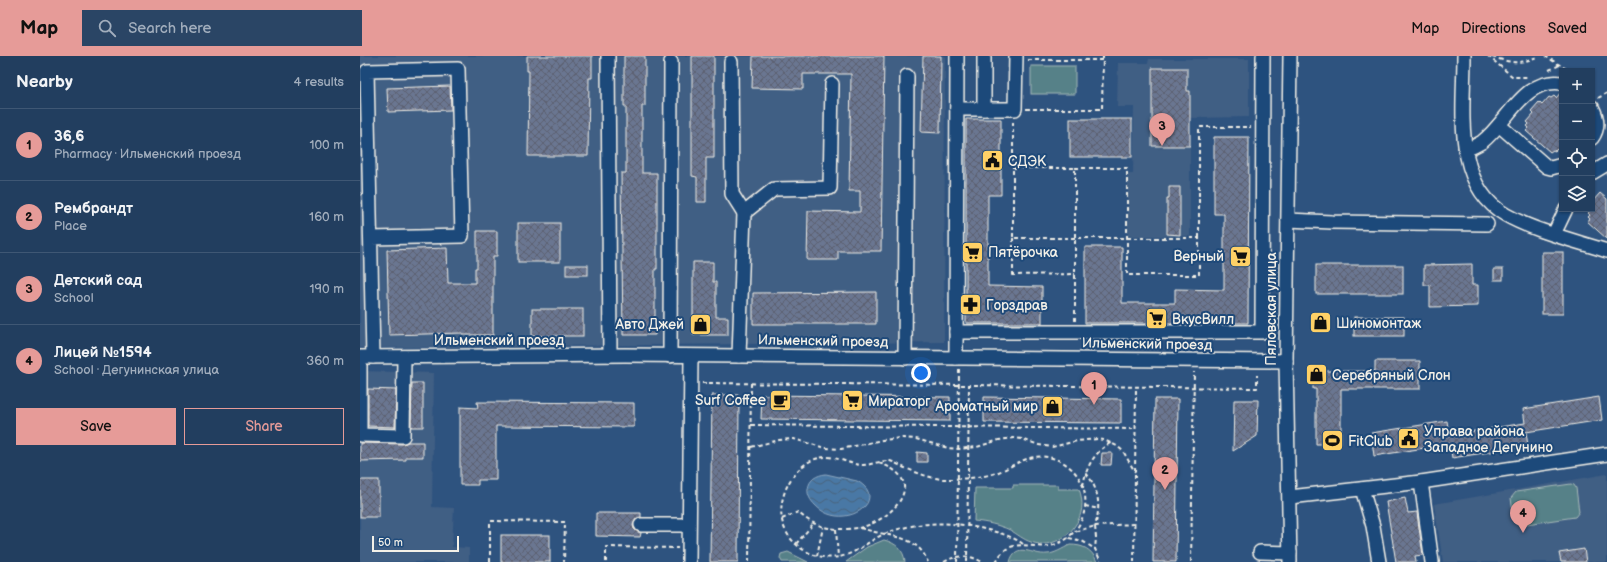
<!DOCTYPE html>
<meta charset="utf-8">
<style>
:root{--surface:#223e5f;--page:#2a4565;--text:#f1f3f6;--muted:#a2aebd;--line:#3f5774;--accent:#e69b98}
body{margin:0;font-family:"Balsamiq Sans",sans-serif;background:var(--page);color:var(--text)}
.controls{position:absolute;right:12px;top:12px;display:grid;overflow:hidden;border-radius:0px;box-shadow:0 1px 3px #0004}
.controls button{width:36px;height:36px;display:grid;place-items:center;padding:0;border:0;border-bottom:1px solid var(--line);background:var(--surface);color:var(--text);font:20px sans-serif}
.scale{position:absolute;left:12px;bottom:10px;width:87px;box-sizing:border-box;padding-left:4px;border:2px solid #f4f1e8;border-top:0;font-size:11px;line-height:14px;white-space:nowrap;color:#f4f1e8;-webkit-text-stroke:3px #1f4a7a;paint-order:stroke}
.you{position:absolute;left:561px;top:317px;width:14px;height:14px;margin:-10px;border:3px solid #fff;border-radius:50%;background:#1a73e8;box-shadow:0 0 0 6px #1a73e833}
.badge{display:grid;place-items:center;width:26px;height:26px;border-radius:50%;background:var(--accent);color:#111;font-size:13px;font-weight:700}
.pin{position:absolute;translate:-50% -33px;filter:drop-shadow(0 1px 2px #0008)}
.pin::after{content:'';position:absolute;top:21px;width:14px;height:12px;background:inherit;clip-path:polygon(0 0,100% 0,50% 100%)}
.list{margin:0;padding:0;list-style:none}
h2{display:flex;justify-content:space-between;align-items:center;height:52px;margin:0;padding:0 16px;font-size:17px}
h2 small{font-size:13px;font-weight:400;color:var(--muted)}
.list li{display:grid;grid-template-columns:26px 1fr auto;gap:12px;align-items:center;box-sizing:border-box;height:72px;padding:0 16px;border-top:1px solid var(--line)}
.list b{display:block;font-size:15px;white-space:nowrap}
.list p{margin:0;font-size:13px;white-space:nowrap;color:var(--muted)}
.list em{font-size:13px;font-style:normal;color:var(--muted)}
.actions{display:flex;gap:8px;padding:12px 16px}
.actions a{flex:1;padding:9px 0;border:1px solid var(--accent);border-radius:0px;text-align:center;font-size:14px;color:var(--accent)}
.actions .main{background:var(--accent);color:#111}
.icon{flex:none;width:22px;height:22px;fill:none;stroke:currentColor;stroke-width:2;stroke-linecap:round;stroke-linejoin:round}
.map{position:relative;flex:none;width:1247px;height:506px;overflow:hidden}
header{display:flex;align-items:center;gap:24px;box-sizing:border-box;height:56px;padding:0 20px;background:var(--accent);color:#111}
header strong{font-size:19px}
nav{display:flex;gap:22px;margin-inline-start:auto;font-size:14px}
.search{width:280px;height:36px;background:var(--page);display:flex;align-items:center;gap:10px;box-sizing:border-box;padding:0 14px;border-radius:0px;color:var(--muted);font-size:15px}
main{display:flex}
aside{flex:1;background:var(--surface)}
.map>svg:first-child{display:block}
.built{fill:#405e84}
.green{fill:#578188;stroke:#a6b9b8}
.water{fill:url(#water-waves);stroke:#8ea8c0}
.building{fill:url(#building-cross-hatch);stroke:#f4f1e8}
.lines{fill:none;stroke-linecap:round;stroke-linejoin:round}
.minor-casing{stroke:#f4f1e8;stroke-width:16}
.path{stroke:#f4f1e8;stroke-width:2;stroke-dasharray:4 3;stroke-linecap:butt}
.minor{stroke:#1f4a7a;stroke-width:13}
.labels{text-anchor:middle;dominant-baseline:central;stroke-width:4;stroke-linejoin:round;paint-order:stroke}
.poi-label{font-size:14px;fill:#f4f1e8;stroke:#1f4a7a;text-anchor:start}
.street-label{font-size:14px;fill:#f4f1e8;stroke:#1f4a7a}
</style>
<header>
<strong>Map</strong>
<div class="search"><svg class="icon" aria-label="search" viewBox="0 0 24 24"><circle cx="10" cy="10" r="6"/><path d="M15 15l6 6"/></svg>Search here</div>
<nav><a>Map</a><a>Directions</a><a>Saved</a></nav>
</header>
<main>
<aside>
<h2>Nearby<small>4 results</small></h2>
<ul class="list">
<li><span class="badge">1</span><div><b>36,6</b><p>Pharmacy · Ильменский проезд</p></div><em>100 m</em></li>
<li><span class="badge">2</span><div><b>Рембрандт</b><p>Place</p></div><em>160 m</em></li>
<li><span class="badge">3</span><div><b>Детский сад</b><p>School</p></div><em>190 m</em></li>
<li><span class="badge">4</span><div><b>Лицей №1594</b><p>School · Дегунинская улица</p></div><em>360 m</em></li>
</ul>
<div class="actions"><a class="main">Save</a><a>Share</a></div>
</aside>
<div class="map">
<svg width="1247" height="506" viewBox="0 0 1247 506">
<defs>
<pattern id="water-waves" width="16" height="10" patternUnits="userSpaceOnUse"><rect width="16" height="10" fill="#4a78a5"/><path d="M0 5q4-4 8 0t8 0" fill="none" stroke="#4a627a"/></pattern>
<pattern id="building-cross-hatch" width="8" height="8" patternUnits="userSpaceOnUse"><rect width="8" height="8" fill="#6b7691"/><path d="M0 0l8 8M0 8l8-8" fill="none" stroke="#5c616f"/></pattern>
</defs>
<rect width="100%" height="100%" fill="#2e537f"/>
<filter id="ink" filterUnits="userSpaceOnUse"><feTurbulence type="fractalNoise" baseFrequency=".025" numOctaves="2"/><feDisplacementMap in="SourceGraphic" scale="8" xChannelSelector="R" yChannelSelector="G"/><feConvolveMatrix kernelMatrix="1 2 1 2 8 2 1 2 1" color-interpolation-filters="sRGB"/></filter>
<g filter="url(#ink)">
<g class="built">
<path d="M0 0H585L584 286 0 292Z"/>
<path d="M789 3H889V61L830 62V180H768V118H773L774 51H757L758 7H788Z"/>
<path d="M0 315 74 317 72 451 94 452 92 491 109 492V506H0Z"/>
<path d="M1247 418V506H1083L1074 448Z"/>
</g>
<g class="green">
<rect x="671" y="10" width="44" height="28"/>
<path d="M1211 428 1214 429 1216 432 1219 456 1215 461 1160 469 1154 466 1151 442 1156 436Z"/>
<path d="M653 429H698V433H719C724 446 723 459 714 471 705 484 687 492 671 486 664 484 657 478 650 474 639 469 626 466 614 465L615 432H653Z"/>
<path d="M524 484C536 487 544 494 545 506H486L507 491Z"/>
<path d="M710 489C723 489 732 493 737 506H650C656 484 673 500 687 498 695 498 703 492 710 489Z"/>
<path d="M428 496 448 506H422L420 502 421 498Z"/>
</g>
<path class="water" d="M466 418 497 425C532 444 482 478 455 449 451 445 447 439 448 433 449 423 457 419 466 418Z"/>
<g class="building">
<path d="M167 0H232V22H229L228 100H168L169 15H167Z"/>
<path d="M264 0H285V50H282V117H297V213H295V279H263L261 117H266V50H264Z"/>
<path d="M332 0H354V102H346V146H337V121L332 120Z"/>
<path d="M393 0H524L521 195H478V204H447L448 155 500 156V135H489L491 18H443V33L392 32Z"/>
<path d="M563 0H581L580 77 561 76Z"/>
<path d="M792 12H827V35H830V90H792Z"/>
<path d="M90 30 91 54 28 56 27 32Z"/>
<path d="M1202 35V98L1197 93 1195 95 1193 94 1190 96 1166 75 1169 72 1167 70 1169 68 1167 66 1174 58 1171 55 1179 46 1182 49 1189 41 1191 42 1194 40 1196 42Z"/>
<path d="M606 63H641V139H628V230L682 231V267H606Z"/>
<rect x="710" y="63" width="62" height="38"/>
<path d="M854 81H889L888 267H725V191H762V247H815V233L864 234V158H854Z"/>
<path d="M809 131H820V179L807 178V142H809Z"/>
<path d="M1240 137 1247 143V183L1227 165 1230 163 1228 161 1230 159 1228 157 1232 153V146Z"/>
<rect x="158" y="167" width="42" height="39"/>
<path d="M117 175H137V200H133V279H103V277L29 279 27 194 87 192 88 227H115V212H117Z"/>
<rect x="1182" y="196" width="21" height="62"/>
<path d="M333 206H353V226H356V261H368V279H333Z"/>
<path d="M1112 208V229H1118V250L1070 251V229H1064V209Z"/>
<rect x="206" y="209" width="22" height="10"/>
<rect x="956" y="209" width="87" height="29"/>
<rect x="1134" y="213" width="9" height="11"/>
<path d="M516 236V268H393V237Z"/>
<rect x="172" y="253" width="51" height="27"/>
<rect x="994" y="261" width="50" height="19"/>
<path d="M1015 305H1060V333H981V388H956V333H953V315H1015Z"/>
<path d="M52 327H63V371H51Z"/>
<path d="M8 333 36 334 35 371 8 370Z"/>
<path d="M352 339H379L378 506H350Z"/>
<path d="M402 339 590 341V365L401 363Z"/>
<path d="M624 341 761 343V367L624 366Z"/>
<path d="M1239 341 1242 364 1166 376 1168 390 1092 402 1090 388 1014 400 1011 377 1087 365 1089 379 1165 367 1163 353Z"/>
<path d="M795 343H818L816 506H793Z"/>
<path d="M874 344H898L897 380 873 395Z"/>
<path d="M117 346 274 347V371L136 370V424H118V429H100V351L118 352Z"/>
<path d="M48 386H63V401H46V404L0 405V387L43 388Z"/>
<path d="M557 396 567 397V406H557Z"/>
<path d="M742 397H752L751 409H741Z"/>
<rect x="0" y="424" width="19" height="37"/>
<path d="M1045 442 1048 457 1057 456 1058 465 1063 499 1055 500 1056 506H1036L1026 446Z"/>
<path d="M236 457H281V461L277 462 273 469 274 473 281 477 280 481 236 480Z"/>
<rect x="141" y="479" width="49" height="27"/>
<path d="M1224 493 1226 506H1201L1199 497Z"/>
</g>
<g class="lines">
<defs>
<g id="minor">
<path d="M248 0 250 299"/>
<path d="M930 0 926 305 930 506"/>
<path d="M1104 0C1104 53 1092 128 1146 159 1174 175 1216 185 1247 195"/>
<path d="M371 6 372 138 384 157"/>
<path d="M1232 51C1238 62 1239 72 1232 82"/>
<path d="M597 53H655L656 0"/>
<path d="M624 53V0"/>
<path d="M1139 69 1187 111 1191 112 1202 109"/>
<path d="M1105 94C1111 92 1117 89 1122 86 1148 66 1164 21 1202 27"/>
<path d="M1232 117 1247 108"/>
<path d="M928 164 972 166 1127 168"/>
<path d="M1194 178 1206 153"/>
<path d="M11 182 102 180 98 13 7 15 13 301"/>
<path d="M596 276H902L903 0"/>
<path d="M310 300 311 6"/>
<path d="M379 300 384 157 414 133 470 132 472 28"/>
<path d="M0 301 265 299 926 305"/>
<path d="M545 302 547 20"/>
<path d="M596 302 597 0"/>
<path d="M0 305V379L43 380 44 301"/>
<path d="M1061 426 1072 506"/>
<path d="M1002 433 1013 470 1019 506"/>
<path d="M930 441 1061 426 1247 398"/>
<path d="M281 469H329"/>
<path d="M900 496 930 497"/>
<path d="M329 506 331 300"/>
</g>
</defs>
<use href="#minor" class="minor-casing"/>
<g class="path">
<path d="M1128 0 1153 21H1169"/>
<path d="M1185 0 1208 14"/>
<path d="M1132 1C1153 7 1158 9 1179 0"/>
<path d="M668 4H743"/>
<path d="M1189 14 1200 9"/>
<path d="M1238 42 1247 37"/>
<path d="M666 53H742L743 0"/>
<path d="M653 112V65"/>
<path d="M653 182V219L715 218"/>
<path d="M839 182V71H891"/>
<path d="M715 265C715 214 715 163 715 112H653V182C715 182 777 182 839 182V219H767V112H715"/>
<path d="M342 327 609 329"/>
<path d="M391 369 776 373"/>
<path d="M391 391 419 384 434 383 465 392 481 393 522 384 542 382 556 383 588 392 599 393 617 391 639 384 654 382 662 383 679 389 692 391 717 385 737 383 744 384 757 390 763 395 775 416"/>
<path d="M726 417C739 433 741 450 735 470L775 468"/>
<path d="M723 430C726 411 734 396 752 386"/>
<path d="M725 450 739 453"/>
<path d="M422 463 438 456C451 469 468 474 486 473 490 473 495 472 498 472 506 473 513 476 520 477 541 482 558 483 568 506"/>
<path d="M499 472C533 464 570 424 519 407"/>
<path d="M476 473 478 501"/>
<path d="M709 482 722 485 735 493"/>
<path d="M436 488 453 468"/>
<path d="M663 488C654 481 643 478 632 475 596 465 559 464 524 478 508 485 496 498 479 501 453 505 427 489 422 464 417 437 437 402 466 401 479 401 490 409 503 409 512 409 521 404 530 405 535 406 540 410 545 412 558 417 571 423 585 423 601 423 620 422 636 417 648 413 658 405 670 402 692 396 715 409 723 430 728 446 725 462 715 475"/>
<path d="M457 500 463 471"/>
<path d="M130 506V465L205 466 204 506"/>
<path d="M246 506V491L318 492"/>
<path d="M389 506 391 327"/>
<path d="M584 506C596 499 609 498 622 506"/>
<path d="M597 506 599 313"/>
<path d="M607 506 609 329 897 332V319"/>
<path d="M636 506C650 478 671 495 694 489 699 487 704 485 708 482 710 480 712 477 715 476 718 474 730 472 735 470L736 482 735 493 741 506"/>
<path d="M774 506 776 331"/>
<path d="M831 506 834 316"/>
</g>
<use href="#minor" class="minor"/>
</g>
</g>
<defs>
<symbol id="civic-square" viewBox="-11 -11 22 22"><rect x="-9" y="-9" width="18" height="18" rx="4" fill="#ffd166" stroke="#1f4a7a"/><path d="M-.6-6.5H3V-4.5H.6V-3L4-1V1h2V6H-6V1h2V-1L-.6-3ZM-1.2 2.5V6h2.4V2.5Z" fill="#111"/></symbol>
<symbol id="supermarket-square" viewBox="-11 -11 22 22"><rect x="-9" y="-9" width="18" height="18" rx="4" fill="#ffd166" stroke="#1f4a7a"/><path d="M-6-5.5h2.5l.6 2H6L4.5 2H-2.5L-4.4-4H-6ZM-1.5 3.2a1.3 1.3 0 1 0 .1 0ZM3 3.2a1.3 1.3 0 1 0 .1 0Z" fill="#111"/></symbol>
<symbol id="pharmacy-square" viewBox="-11 -11 22 22"><rect x="-9" y="-9" width="18" height="18" rx="4" fill="#ffd166" stroke="#1f4a7a"/><path d="M-2-6h4v4h4v4h-4v4h-4v-4h-4v-4h4Z" fill="#111"/></symbol>
<symbol id="shop-square" viewBox="-11 -11 22 22"><rect x="-9" y="-9" width="18" height="18" rx="4" fill="#ffd166" stroke="#1f4a7a"/><path d="M-5-2.5h2.3a2.7 3.5 0 0 1 5.4 0H5L5.5 6h-11ZM-1.5-2.5h3a1.5 2.3 0 0 0-3 0Z" fill="#111"/></symbol>
<symbol id="cafe-square" viewBox="-11 -11 22 22"><rect x="-9" y="-9" width="18" height="18" rx="4" fill="#ffd166" stroke="#1f4a7a"/><path d="M-5.5-4.5H6V0H3Q3 3.5 0 3.5H-2.5Q-5.5 3.5-5.5 0ZM3-3.2v2h1.7v-2ZM-6 4.5H4V6H-6Z" fill="#111"/></symbol>
<symbol id="stadium-square" viewBox="-11 -11 22 22"><rect x="-9" y="-9" width="18" height="18" rx="4" fill="#ffd166" stroke="#1f4a7a"/><path d="M0-5a6.5 5 0 1 0 0 10a6.5 5 0 1 0 0-10ZM-3.5-1.8h7v3.6h-7Z" fill="#111"/></symbol>
</defs>
<g fill-rule="evenodd">
<use href="#civic-square" x="620" y="92" width="25" height="25"/>
<use href="#supermarket-square" x="600" y="184" width="25" height="25"/>
<use href="#supermarket-square" x="868" y="188" width="25" height="25"/>
<use href="#pharmacy-square" x="598" y="236" width="25" height="25"/>
<use href="#supermarket-square" x="784" y="250" width="25" height="25"/>
<use href="#shop-square" x="948" y="254" width="25" height="25"/>
<use href="#shop-square" x="328" y="256" width="25" height="25"/>
<use href="#shop-square" x="944" y="306" width="25" height="25"/>
<use href="#cafe-square" x="408" y="332" width="25" height="25"/>
<use href="#supermarket-square" x="480" y="332" width="25" height="25"/>
<use href="#shop-square" x="680" y="338" width="25" height="25"/>
<use href="#civic-square" x="1036" y="370" width="25" height="25"/>
<use href="#stadium-square" x="960" y="372" width="25" height="25"/>
</g>
<g class="labels">
<g class="poi-label">
<text x="648" y="105">СДЭК</text>
<text x="628" y="196">Пятёрочка</text>
<text x="864" y="200" text-anchor="end">Верный</text>
<text x="626" y="249">Горздрав</text>
<text x="812" y="263">ВкусВилл</text>
<text x="976" y="267">Шиномонтаж</text>
<text x="324" y="268" text-anchor="end">Авто Джей</text>
<text x="972" y="319">Серебряный Слон</text>
<text x="406" y="344" text-anchor="end">Surf Coffee</text>
<text x="508" y="345">Мираторг</text>
<text x="678" y="350" text-anchor="end">Ароматный мир</text>
<text x="1064" y="375">Управа района<tspan x="1064" dy="16">Западное Дегунино</tspan></text>
<text x="988" y="385">FitClub</text>
</g>
<g class="street-label">
<text transform="translate(911 253) rotate(-90)">Пяловская улица</text>
<text x="139" y="284">Ильменский проезд</text>
<text transform="translate(463 285) rotate(1)">Ильменский проезд</text>
<text transform="translate(787 288) rotate(1)">Ильменский проезд</text>
</g>
</g>
</svg>
<div class="controls">
<button>+</button>
<button>−</button>
<button><svg class="icon" aria-label="locate" viewBox="0 0 24 24"><circle cx="12" cy="12" r="6"/><path d="M12 2v4M12 18v4M2 12h4M18 12h4"/></svg></button>
<button><svg class="icon" aria-label="layers" viewBox="0 0 24 24"><path d="M12 4l9 5-9 5-9-5zM3 14l9 5 9-5"/></svg></button>
</div>
<div class="scale">50 m</div>
<div class="you"></div>
<div class="pin badge" style="left:734px;top:349px">1</div>
<div class="pin badge" style="left:805px;top:434px">2</div>
<div class="pin badge" style="left:802px;top:90px">3</div>
<div class="pin badge" style="left:1163px;top:477px">4</div>
</div>
</main>
